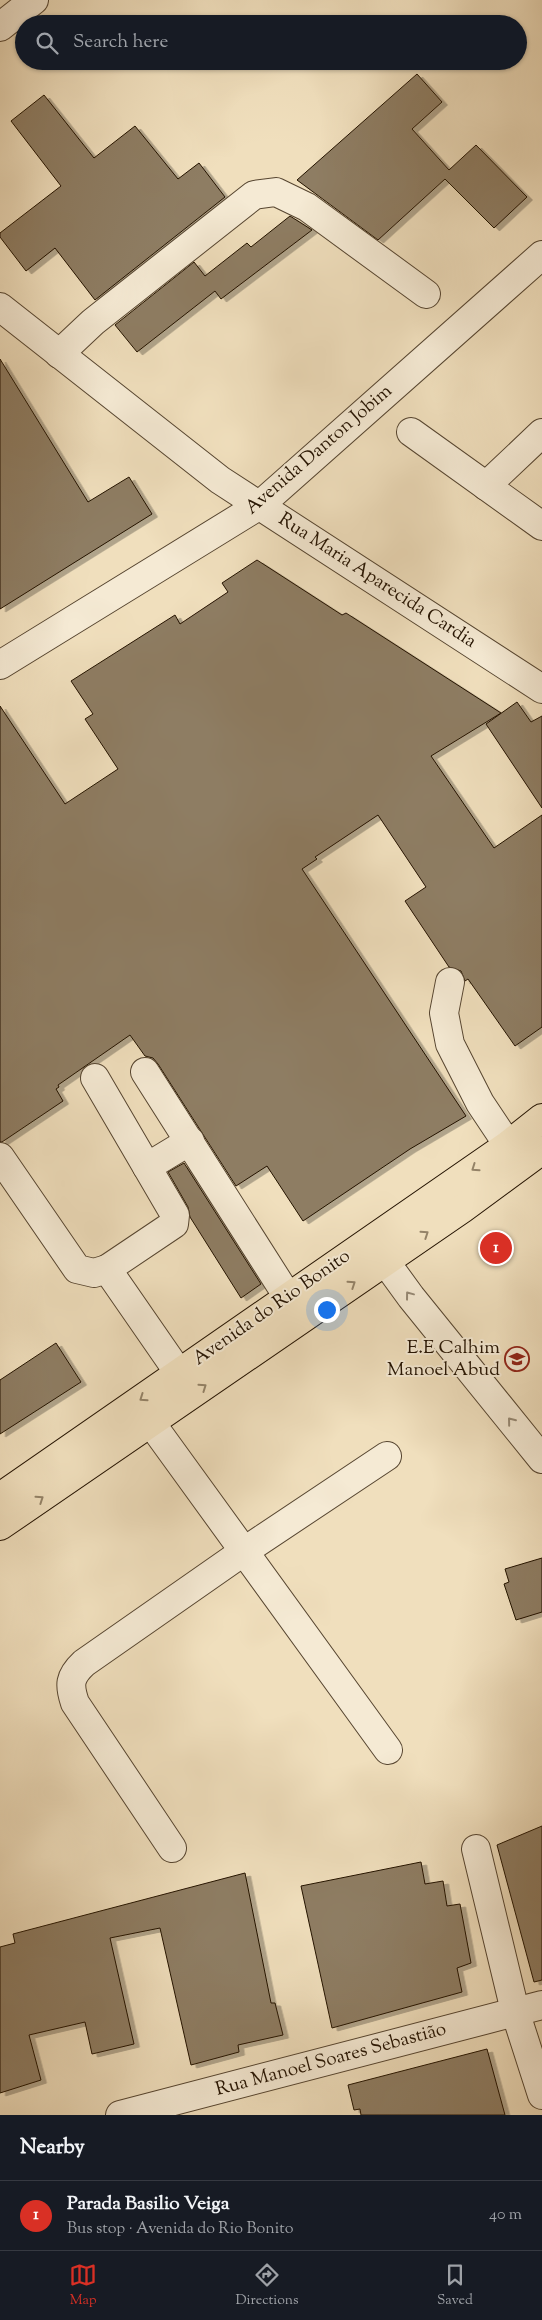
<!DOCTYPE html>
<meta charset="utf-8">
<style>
:root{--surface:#171b24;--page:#20242c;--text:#f1f3f6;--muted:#9ea1a6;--line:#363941;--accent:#d93025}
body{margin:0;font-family:"Sorts Mill Goudy",serif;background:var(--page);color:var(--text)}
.you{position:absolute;left:326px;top:1309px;width:18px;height:18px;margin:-12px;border:4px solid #fff;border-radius:50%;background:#1a73e8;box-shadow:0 0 0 8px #1a73e833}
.badge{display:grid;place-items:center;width:32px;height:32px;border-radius:50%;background:var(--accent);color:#fff;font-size:16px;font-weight:700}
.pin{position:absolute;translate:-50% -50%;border:2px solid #fff;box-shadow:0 1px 5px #0006}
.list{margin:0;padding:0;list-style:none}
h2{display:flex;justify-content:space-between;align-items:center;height:65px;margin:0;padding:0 20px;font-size:21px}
h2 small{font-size:16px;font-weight:400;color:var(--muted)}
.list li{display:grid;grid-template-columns:32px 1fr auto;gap:15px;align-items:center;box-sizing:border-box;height:70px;padding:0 20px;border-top:1px solid var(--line)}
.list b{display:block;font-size:19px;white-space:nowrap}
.list p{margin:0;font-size:16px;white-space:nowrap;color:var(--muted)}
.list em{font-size:16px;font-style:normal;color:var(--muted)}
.icon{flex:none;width:28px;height:28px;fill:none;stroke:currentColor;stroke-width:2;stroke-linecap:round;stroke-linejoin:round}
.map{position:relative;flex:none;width:542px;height:2115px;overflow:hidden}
.search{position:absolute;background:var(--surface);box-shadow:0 1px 4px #0004;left:15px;right:15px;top:15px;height:55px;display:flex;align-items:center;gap:12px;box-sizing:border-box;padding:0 18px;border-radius:28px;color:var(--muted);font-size:19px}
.sheet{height:135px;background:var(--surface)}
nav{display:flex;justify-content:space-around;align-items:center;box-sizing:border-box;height:70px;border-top:1px solid var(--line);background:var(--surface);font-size:14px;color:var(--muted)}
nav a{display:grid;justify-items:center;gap:2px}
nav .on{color:var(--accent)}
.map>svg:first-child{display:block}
.building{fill:#8e7d63;stroke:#231201;filter:url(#shadow)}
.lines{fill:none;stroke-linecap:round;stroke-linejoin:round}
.minor-casing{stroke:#564530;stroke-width:30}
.major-casing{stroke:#231201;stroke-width:30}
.minor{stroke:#f5ead4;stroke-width:28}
.major{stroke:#f0dfbd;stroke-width:28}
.oneway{stroke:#948368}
.oneway2{stroke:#968975}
.labels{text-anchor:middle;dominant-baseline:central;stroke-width:4;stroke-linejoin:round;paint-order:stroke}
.street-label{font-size:19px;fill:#231201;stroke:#f5ead4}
.poi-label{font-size:19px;fill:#231201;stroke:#f5ead4;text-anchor:end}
</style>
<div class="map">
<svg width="542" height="2115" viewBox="0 0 542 2115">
<defs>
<filter id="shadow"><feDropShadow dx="5.5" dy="3" stdDeviation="0" flood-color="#0004"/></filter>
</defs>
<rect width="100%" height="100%" fill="#f0dfbd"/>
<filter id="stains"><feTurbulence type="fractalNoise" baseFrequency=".004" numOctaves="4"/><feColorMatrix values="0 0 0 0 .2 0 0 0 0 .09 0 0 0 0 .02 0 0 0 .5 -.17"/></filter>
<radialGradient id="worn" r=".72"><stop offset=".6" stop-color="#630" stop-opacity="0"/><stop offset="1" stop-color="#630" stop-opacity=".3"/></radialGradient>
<g class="building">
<path d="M417 74 442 102 412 129 449 170 476 145 527 197 494 228 445 179 378 240 297 180Z"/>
<path d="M44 95 94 158 135 126 178 179 199 163 225 197 95 300 55 248 26 271 0 237V233L61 186 11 121Z"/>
<path d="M290 216 312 230 221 299 215 291 137 352 115 325 194 262 205 276 247 243 251 247Z"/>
<path d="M0 359 88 502 129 477 152 514 0 609Z"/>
<path d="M257 560 342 615 346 613 501 713 431 756 494 848 542 815V1027L515 1046 468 979 465 981 461 971 449 967 405 901 426 887 378 815 315 857 317 859 302 869 466 1116 410 1149 303 1221 267 1166 236 1186 158 1064 153 1058 145 1056 130 1035 58 1085 59 1087 56 1089 63 1101 2 1142H0V706L65 804 118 769 85 719 93 714 71 681 175 615 180 624 228 592 222 583Z"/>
<path d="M517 702 531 722 542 716V808L486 724Z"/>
<path d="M184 1163 261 1284 241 1298 190 1217 188 1207 168 1172Z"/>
<path d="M56 1343 81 1382 0 1434V1380Z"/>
<path d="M542 1558V1612L516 1620 504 1584 509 1582 505 1569Z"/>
<path d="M542 1826V1980L534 1982 497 1845Z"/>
<path d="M421 1862 425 1884 443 1881 447 1906 460 1904 471 1963 457 1968 462 1992 332 2028 301 1886Z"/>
<path d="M245 1873 271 2003H275L283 2035 238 2045 239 2052 191 2065 160 1928 110 1938 134 2044 92 2054 85 2022 29 2035 41 2080 0 2093V1947L15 1943 13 1934Z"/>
<path d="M487 2049 505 2115H361L360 2109 354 2110 348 2085Z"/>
</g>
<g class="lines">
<defs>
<g id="minor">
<path d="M0 27 34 0"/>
<path d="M0 307 220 480 542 689"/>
<path d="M59 354 93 322 254 195 276 192 307 207 426 294"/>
<path d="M411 432 542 526"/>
<path d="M486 486 542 433"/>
<path d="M0 665 260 505 542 255"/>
<path d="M450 982 444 1013 450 1044 480 1103 508 1145"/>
<path d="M145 1072 288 1297"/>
<path d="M95 1078 147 1167"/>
<path d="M0 1157 77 1269 94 1273 107 1269"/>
<path d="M371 1242 411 1297 542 1459"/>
<path d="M179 1373 107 1269 174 1224 175 1215 147 1167 190 1141"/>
<path d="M151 1423 388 1750"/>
<path d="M172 1848 75 1703C69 1685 69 1677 84 1663L243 1552 387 1456"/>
<path d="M476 1849 515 2011 542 2095"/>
<path d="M120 2115 542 2005"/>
</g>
<g id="major">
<path d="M0 1497 508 1145 542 1118"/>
<path d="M0 1526 462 1209 542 1150"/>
</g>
</defs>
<use href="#minor" class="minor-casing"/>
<use href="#major" class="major-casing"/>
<use href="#minor" class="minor"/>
<use href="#major" class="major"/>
</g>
<defs><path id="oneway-chevron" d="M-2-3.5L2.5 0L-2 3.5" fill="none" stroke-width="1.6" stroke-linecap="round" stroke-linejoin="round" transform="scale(1.25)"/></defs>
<g class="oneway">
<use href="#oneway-chevron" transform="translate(475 1168) rotate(145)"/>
<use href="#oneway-chevron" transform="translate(425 1234) rotate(-34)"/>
<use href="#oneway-chevron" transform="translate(352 1284) rotate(-34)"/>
<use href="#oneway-chevron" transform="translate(203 1387) rotate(-35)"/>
<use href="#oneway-chevron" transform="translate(143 1398) rotate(145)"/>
<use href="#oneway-chevron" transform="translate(40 1499) rotate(-34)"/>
</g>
<g class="oneway2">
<use href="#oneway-chevron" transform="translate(409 1295) rotate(-127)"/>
<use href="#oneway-chevron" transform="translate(511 1421) rotate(-129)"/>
</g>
<defs>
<symbol id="school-ring" viewBox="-11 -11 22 22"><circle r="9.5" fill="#f5ead4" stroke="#8f2418" stroke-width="1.5"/><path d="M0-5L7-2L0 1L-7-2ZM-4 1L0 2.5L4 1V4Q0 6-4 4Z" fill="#8f2418"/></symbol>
</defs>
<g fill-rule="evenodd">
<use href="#school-ring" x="503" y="1345" width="28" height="28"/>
</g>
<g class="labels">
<g class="street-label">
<text transform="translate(319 450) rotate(-41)">Avenida Danton Jobim</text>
<text transform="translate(377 581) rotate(33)">Rua Maria Aparecida Cardia</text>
<text transform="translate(272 1308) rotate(-35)">Avenida do Rio Bonito</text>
<text transform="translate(331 2060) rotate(-15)">Rua Manoel Soares Sebastião</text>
</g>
<g class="poi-label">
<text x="500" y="1348">E.E Calhim<tspan x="500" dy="22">Manoel Abud</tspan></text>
</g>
</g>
<rect width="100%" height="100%" filter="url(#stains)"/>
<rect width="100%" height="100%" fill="url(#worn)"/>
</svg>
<div class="you"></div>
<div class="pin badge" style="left:496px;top:1248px">1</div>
<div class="search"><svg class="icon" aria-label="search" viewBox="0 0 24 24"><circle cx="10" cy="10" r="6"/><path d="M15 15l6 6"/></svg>Search here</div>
</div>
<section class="sheet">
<h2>Nearby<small></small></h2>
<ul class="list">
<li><span class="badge">1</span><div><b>Parada Basilio Veiga</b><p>Bus stop · Avenida do Rio Bonito</p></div><em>40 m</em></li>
</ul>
</section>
<nav>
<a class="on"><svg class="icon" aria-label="map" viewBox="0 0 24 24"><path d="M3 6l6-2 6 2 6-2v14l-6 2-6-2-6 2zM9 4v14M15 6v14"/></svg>Map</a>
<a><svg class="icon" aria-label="directions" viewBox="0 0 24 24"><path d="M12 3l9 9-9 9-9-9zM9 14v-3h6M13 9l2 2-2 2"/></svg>Directions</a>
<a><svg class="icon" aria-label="saved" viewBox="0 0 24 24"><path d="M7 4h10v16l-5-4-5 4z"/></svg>Saved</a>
</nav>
